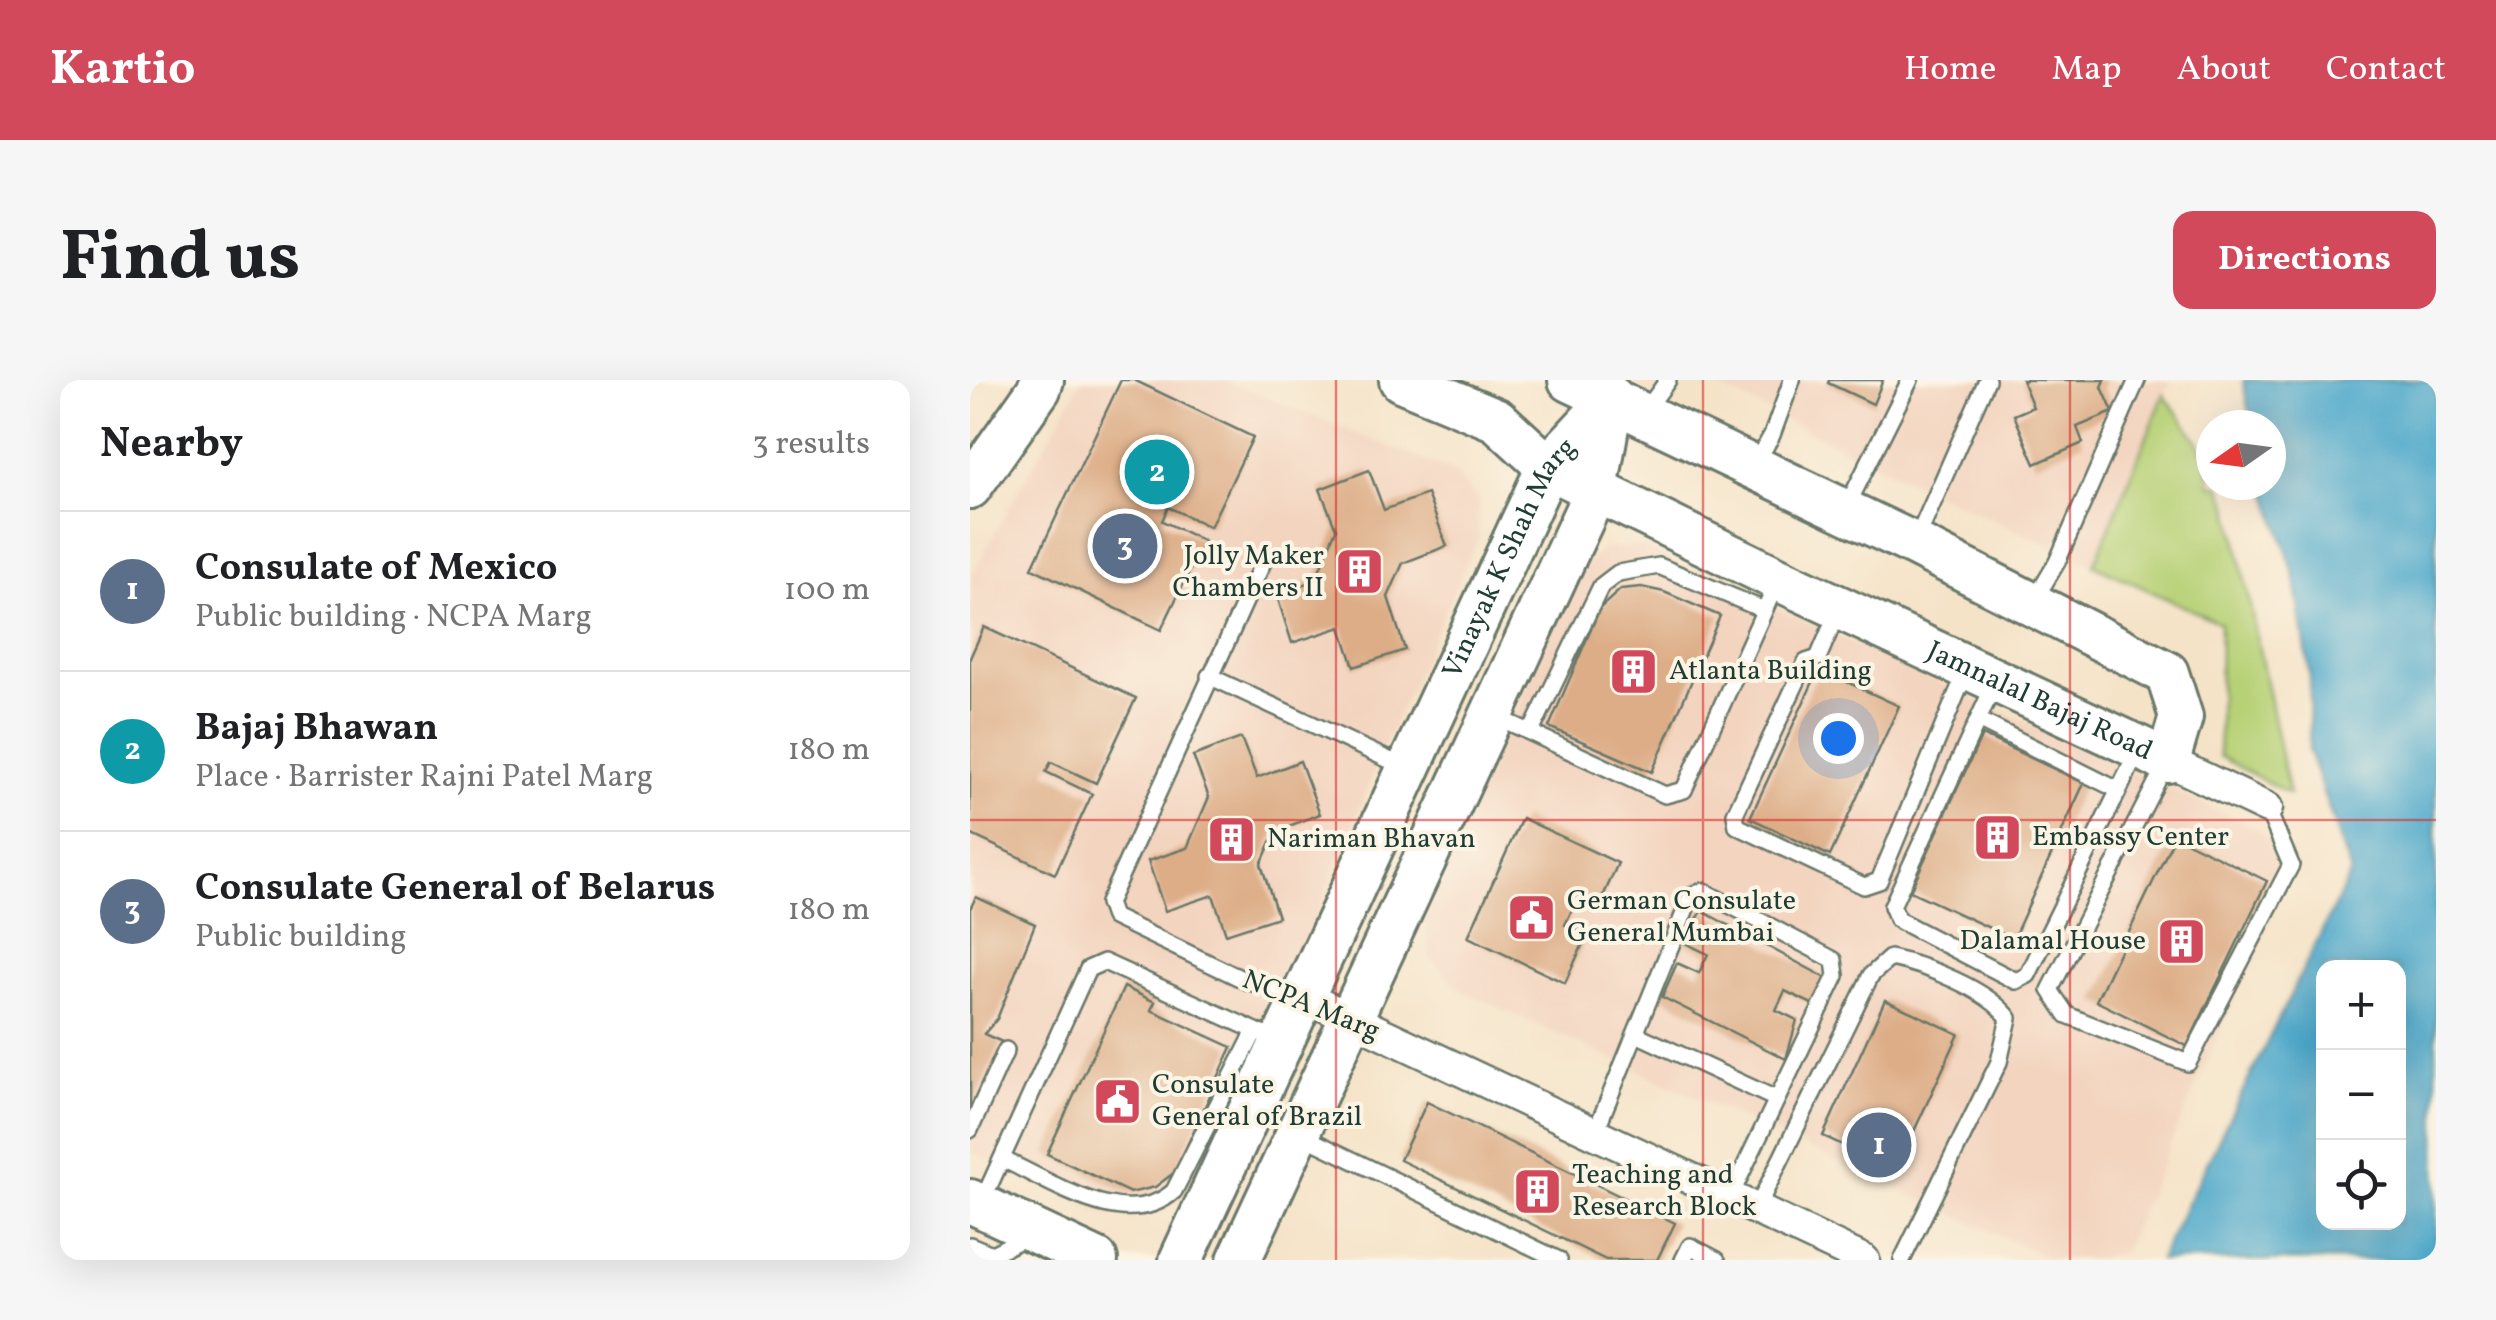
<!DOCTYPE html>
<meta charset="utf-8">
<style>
:root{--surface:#fff;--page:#f6f6f6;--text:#202124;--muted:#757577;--line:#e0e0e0;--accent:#d1495b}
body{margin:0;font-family:Vollkorn,serif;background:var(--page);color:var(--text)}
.controls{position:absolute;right:30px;bottom:30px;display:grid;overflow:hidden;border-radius:20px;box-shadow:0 10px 40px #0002}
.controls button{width:90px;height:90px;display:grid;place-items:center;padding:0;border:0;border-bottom:2px solid var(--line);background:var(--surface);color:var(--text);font:50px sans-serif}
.compass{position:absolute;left:1226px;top:30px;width:90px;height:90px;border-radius:50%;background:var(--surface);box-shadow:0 10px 40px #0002;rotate:256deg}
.you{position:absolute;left:868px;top:358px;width:35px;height:35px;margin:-25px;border:8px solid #fff;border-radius:50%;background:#1a73e8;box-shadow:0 0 0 15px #1a73e833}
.badge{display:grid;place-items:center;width:65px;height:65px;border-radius:50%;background:var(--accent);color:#fff;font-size:32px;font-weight:700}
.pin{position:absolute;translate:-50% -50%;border:5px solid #fff;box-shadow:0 2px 10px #0006}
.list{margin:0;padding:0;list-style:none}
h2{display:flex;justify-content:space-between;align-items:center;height:130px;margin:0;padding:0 40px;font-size:42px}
h2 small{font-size:32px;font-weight:400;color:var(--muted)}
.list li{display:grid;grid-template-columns:65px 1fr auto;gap:30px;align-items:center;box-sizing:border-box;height:160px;padding:0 40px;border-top:2px solid var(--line)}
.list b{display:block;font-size:38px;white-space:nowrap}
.list p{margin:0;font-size:32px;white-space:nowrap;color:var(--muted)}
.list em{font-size:32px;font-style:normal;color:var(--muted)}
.icon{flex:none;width:55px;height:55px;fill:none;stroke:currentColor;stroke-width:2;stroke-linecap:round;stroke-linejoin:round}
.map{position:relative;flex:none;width:1466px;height:880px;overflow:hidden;border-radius:20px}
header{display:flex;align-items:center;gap:60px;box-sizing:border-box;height:140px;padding:0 50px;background:var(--accent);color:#fff}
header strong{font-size:48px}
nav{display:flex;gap:55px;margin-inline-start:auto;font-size:35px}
.intro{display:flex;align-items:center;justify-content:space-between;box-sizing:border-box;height:240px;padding:0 60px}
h1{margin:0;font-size:70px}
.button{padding:25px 45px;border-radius:20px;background:var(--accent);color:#fff;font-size:35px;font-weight:700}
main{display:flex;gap:60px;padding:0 60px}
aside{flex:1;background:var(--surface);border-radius:20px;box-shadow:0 10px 40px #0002}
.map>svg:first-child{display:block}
.built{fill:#f3d4bf}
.green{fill:#b7d177;stroke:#6b8756;stroke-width:2.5}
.water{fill:#4da8cb;stroke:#367280;stroke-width:2.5;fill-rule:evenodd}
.building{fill:#ddad87}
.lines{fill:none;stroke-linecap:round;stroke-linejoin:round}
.lane-casing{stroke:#6a7768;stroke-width:20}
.street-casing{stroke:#6a7768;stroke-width:35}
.secondary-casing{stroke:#6a7768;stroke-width:48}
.lane{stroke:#fff;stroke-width:15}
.street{stroke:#fff;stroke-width:30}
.secondary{stroke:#fff;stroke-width:42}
.grid{fill:none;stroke:#d62828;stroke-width:2.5;stroke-opacity:0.55}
.labels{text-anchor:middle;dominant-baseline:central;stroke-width:8;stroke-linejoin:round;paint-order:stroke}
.poi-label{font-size:28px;fill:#1f3d34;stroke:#fcf5e5;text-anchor:start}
.street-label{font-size:28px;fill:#1f3d34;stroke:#fcf5e5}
</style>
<header>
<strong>Kartio</strong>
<nav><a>Home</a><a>Map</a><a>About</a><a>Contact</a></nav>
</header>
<div class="intro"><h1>Find us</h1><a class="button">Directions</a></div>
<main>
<aside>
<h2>Nearby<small>3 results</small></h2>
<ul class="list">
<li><span class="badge" style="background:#5c6f8a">1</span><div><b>Consulate of Mexico</b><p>Public building · NCPA Marg</p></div><em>100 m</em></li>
<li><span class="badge" style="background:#0f9aa8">2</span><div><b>Bajaj Bhawan</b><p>Place · Barrister Rajni Patel Marg</p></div><em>180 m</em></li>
<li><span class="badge" style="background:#5c6f8a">3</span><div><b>Consulate General of Belarus</b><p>Public building</p></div><em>180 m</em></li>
</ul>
</aside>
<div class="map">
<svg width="1466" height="880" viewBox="0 0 1466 880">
<rect width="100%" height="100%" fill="#fcf5e5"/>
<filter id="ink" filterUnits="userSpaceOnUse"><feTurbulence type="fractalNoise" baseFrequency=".01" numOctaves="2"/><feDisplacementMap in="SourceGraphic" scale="20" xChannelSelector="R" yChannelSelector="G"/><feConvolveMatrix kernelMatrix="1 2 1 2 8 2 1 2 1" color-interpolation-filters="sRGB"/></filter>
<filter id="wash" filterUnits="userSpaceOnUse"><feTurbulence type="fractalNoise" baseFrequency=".0048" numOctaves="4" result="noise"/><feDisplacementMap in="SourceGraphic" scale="40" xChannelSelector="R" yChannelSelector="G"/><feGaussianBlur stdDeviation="2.25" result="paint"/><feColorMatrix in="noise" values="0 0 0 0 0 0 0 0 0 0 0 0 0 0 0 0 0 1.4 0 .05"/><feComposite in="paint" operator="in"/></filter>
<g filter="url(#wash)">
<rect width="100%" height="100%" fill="#f5e3c8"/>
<g class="built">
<path d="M112 0H253L486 93 509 122 508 158 417 360 307 634 228 811 184 833 139 835 0 771V197Z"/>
<path d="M734 0H1201L1124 185 950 106Z"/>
<path d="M672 166 1289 450 1309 471 1316 500 1153 872 1124 880H1084L491 610 460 578 455 538 607 190 635 169Z"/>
</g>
<path class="green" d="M1194 15C1214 43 1241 70 1241 105H1250L1260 128 1319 414 1249 376 1250 243 1124 185Z"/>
<path class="water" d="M1273 0H1466V880H1189L1381 493 1339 371 1340 297 1324 193 1295 105H1301V45H1281ZM1354 588H1428V842H1354Z"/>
<g id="blocks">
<g class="building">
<path d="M151 0H164L283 57 240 147 198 127 192 141 234 161 191 250 62 188Z"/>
<path d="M859 0H913L903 24 858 3Z"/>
<path d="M1052 0H1135L1132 7 1143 32 1107 47 1113 63 1065 84 1044 35 1063 27Z"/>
<path d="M399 90 414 130 457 114 477 166 433 183 418 217 435 270 384 287 371 247 322 263 306 213 345 201 366 149 350 109Z"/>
<path d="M671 207 694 212 750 236 682 392 579 347 630 228 651 209Z"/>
<path d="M14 247 166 318 126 403 81 382 76 392 122 414 85 494 0 454V278Z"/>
<path d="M849 289 929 326 860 476 780 438Z"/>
<path d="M1012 355 1114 403 1043 559 940 511Z"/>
<path d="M271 358 287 398 330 381 350 434 306 451 291 484 308 537 256 554 243 515 195 531 178 481 217 468 239 417 223 376Z"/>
<path d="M552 438 648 483 627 530 606 521 595 545 617 555 595 603 498 557Z"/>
<path d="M1205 456 1297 501 1217 666 1126 621Z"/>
<path d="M6 517 65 544 27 639 14 654 32 662 0 732V529Z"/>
<path d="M732 531 856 598 844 625 815 611 806 630 827 640 816 679 692 617 707 583 729 593 738 574 713 562Z"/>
<path d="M154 607 185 622 181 630 262 667 205 792 185 807 160 813 77 774Z"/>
<path d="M915 620 989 654 926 790 853 756Z"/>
<path d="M457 722 705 843 687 880H636L430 780Z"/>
</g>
</g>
</g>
<g filter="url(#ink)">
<use href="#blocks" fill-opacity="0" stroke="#6a7768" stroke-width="2.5"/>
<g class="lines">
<defs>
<g id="lane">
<path d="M674 33 698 0"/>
<path d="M786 83 802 55 822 0"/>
<path d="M877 126 940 0"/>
<path d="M946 161 1017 0"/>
<path d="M294 180 138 523 143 537 276 601 329 615"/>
<path d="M1064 221 1087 182 1167 0"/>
<path d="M869 229 848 278 836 282 765 434 767 446 894 506 909 501 997 289"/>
<path d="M239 296 434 387"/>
<path d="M1025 303 922 526 928 540 1046 601 1058 595 1168 371"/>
<path d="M525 336 695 415 714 410 808 200"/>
<path d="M1008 340 1148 410"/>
<path d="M561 352 631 206 648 193 689 186 794 230"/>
<path d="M1196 384 1080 610 1097 635 1218 683 1321 485 1297 428"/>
<path d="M666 654 806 719"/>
<path d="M0 750 36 670"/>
<path d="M625 753 721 516 733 511 864 580 866 596 760 817"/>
<path d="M331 755 589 880"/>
<path d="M32 779C81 801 156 854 204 811L285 651"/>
<path d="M11 824 118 589 134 582 308 661"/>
<path d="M786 830 901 595 920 578C955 585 1017 609 1039 638L1029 682 932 880"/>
<path d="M0 865 22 874 58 856"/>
<path d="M713 880 720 866 747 880"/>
</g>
<g id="street">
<path d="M1198 381 1297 428"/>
<path d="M333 616 894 880"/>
</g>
<g id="secondary">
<path id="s1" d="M431 0 527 40 578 87 808 199 1198 381 1211 337 1197 293 944 164 600 0"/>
<path d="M0 107 69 9 72 0"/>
<path d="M0 821 126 880"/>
<path id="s2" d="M211 880 578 87 642 18"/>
<path d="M269 880 626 110 642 18"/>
</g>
</defs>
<use href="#lane" class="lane-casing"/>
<use href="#street" class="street-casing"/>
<use href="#secondary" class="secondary-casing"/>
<use href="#lane" class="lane"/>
<use href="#street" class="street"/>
<use href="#secondary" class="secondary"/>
</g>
</g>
<path class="grid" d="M366 0V880M733 0V880M1100 0V880M0 440H1466"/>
<defs>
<symbol id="building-square" viewBox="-11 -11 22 22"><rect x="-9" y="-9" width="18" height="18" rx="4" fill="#d1495b" stroke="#fcf5e5"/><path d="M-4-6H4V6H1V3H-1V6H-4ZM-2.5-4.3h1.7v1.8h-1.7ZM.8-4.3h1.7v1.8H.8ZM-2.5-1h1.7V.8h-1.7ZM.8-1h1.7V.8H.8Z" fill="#fff"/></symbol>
<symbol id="civic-square" viewBox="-11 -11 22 22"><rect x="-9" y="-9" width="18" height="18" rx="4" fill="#d1495b" stroke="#fcf5e5"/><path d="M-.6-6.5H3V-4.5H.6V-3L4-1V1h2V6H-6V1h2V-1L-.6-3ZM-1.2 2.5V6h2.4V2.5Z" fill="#fff"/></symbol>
</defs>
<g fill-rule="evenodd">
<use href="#building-square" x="362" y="164" width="55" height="55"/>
<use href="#building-square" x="636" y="264" width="55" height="55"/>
<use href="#building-square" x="1000" y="430" width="55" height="55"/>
<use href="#building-square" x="234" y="432" width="55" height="55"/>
<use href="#civic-square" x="534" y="510" width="55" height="55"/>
<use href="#building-square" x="1184" y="534" width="55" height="55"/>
<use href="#civic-square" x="120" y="694" width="55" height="55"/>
<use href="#building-square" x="540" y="784" width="55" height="55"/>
</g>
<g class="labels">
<g class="poi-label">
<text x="354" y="176" text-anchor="end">Jolly Maker<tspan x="354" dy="32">Chambers II</tspan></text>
<text x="699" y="291">Atlanta Building</text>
<text x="1062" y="457">Embassy Center</text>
<text x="297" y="459">Nariman Bhavan</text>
<text x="597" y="521">German Consulate<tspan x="597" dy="32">General Mumbai</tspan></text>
<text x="1176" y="561" text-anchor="end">Dalamal House</text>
<text x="182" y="705">Consulate<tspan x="182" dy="32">General of Brazil</tspan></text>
<text x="602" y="795">Teaching and<tspan x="602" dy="32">Research Block</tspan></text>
</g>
<g class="street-label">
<text stroke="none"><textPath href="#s2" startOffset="775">Vinayak K Shah Marg</textPath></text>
<text stroke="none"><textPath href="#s1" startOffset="718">Jamnalal Bajaj Road</textPath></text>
<text transform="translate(341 626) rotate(22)">NCPA Marg</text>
</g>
</g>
</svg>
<div class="controls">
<button>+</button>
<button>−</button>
<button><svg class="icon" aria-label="locate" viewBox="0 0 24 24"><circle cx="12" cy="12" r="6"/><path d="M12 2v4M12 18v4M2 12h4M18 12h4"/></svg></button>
</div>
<svg class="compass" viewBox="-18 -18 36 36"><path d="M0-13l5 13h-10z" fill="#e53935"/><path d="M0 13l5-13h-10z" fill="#757577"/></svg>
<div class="you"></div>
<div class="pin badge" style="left:909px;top:765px;background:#5c6f8a">1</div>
<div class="pin badge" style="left:187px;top:92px;background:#0f9aa8">2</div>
<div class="pin badge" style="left:155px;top:166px;background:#5c6f8a">3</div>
</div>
</main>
